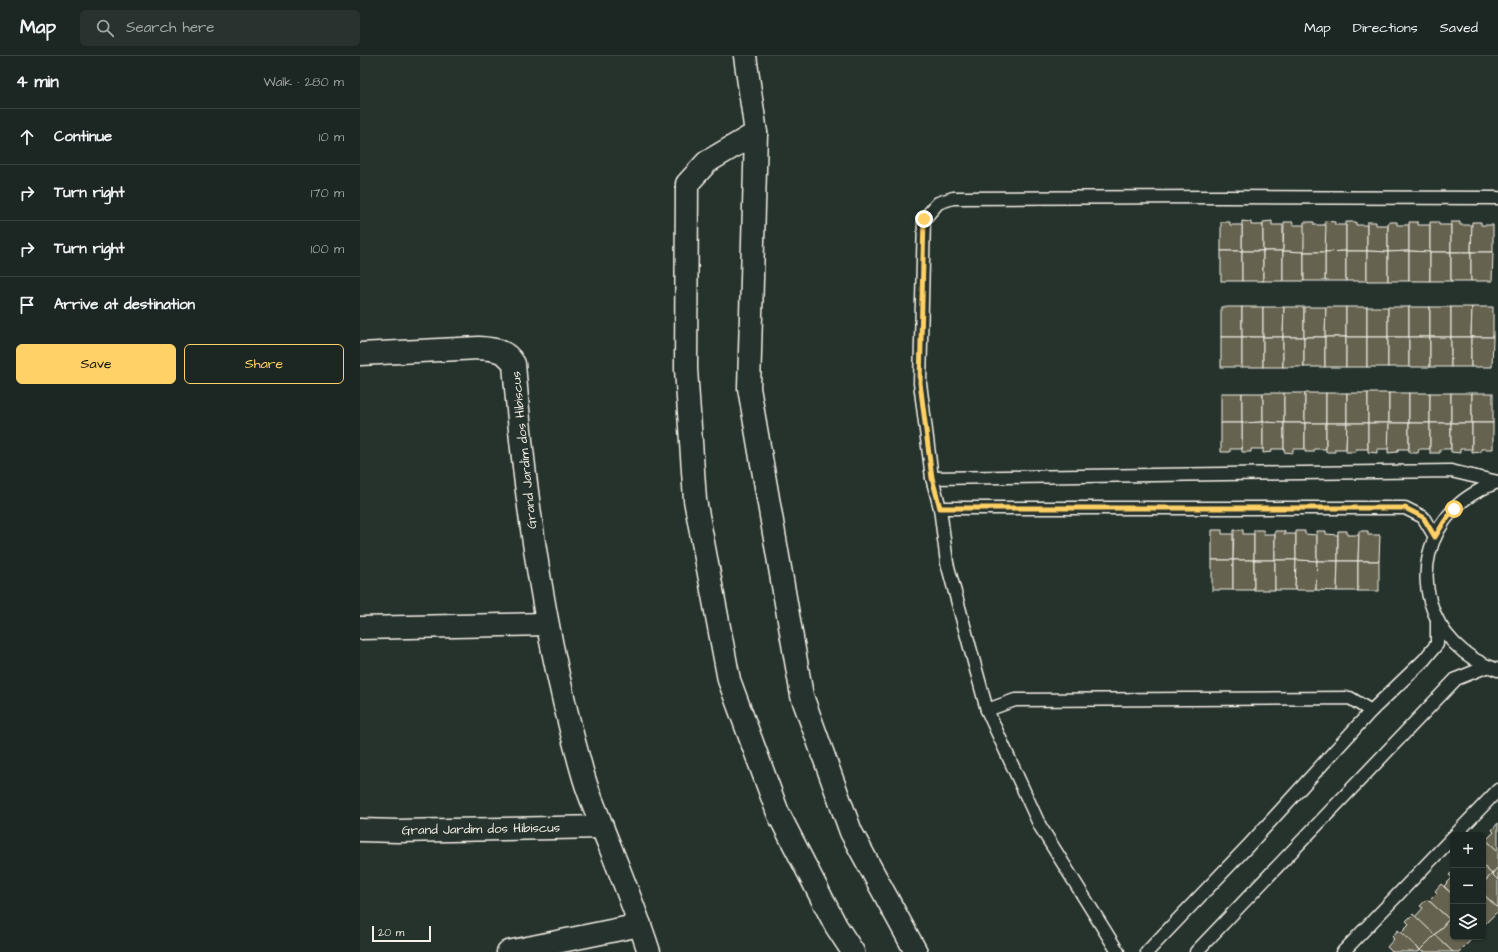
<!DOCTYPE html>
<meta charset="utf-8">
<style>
:root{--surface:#1c2622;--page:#29322f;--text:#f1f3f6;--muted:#a0a5a5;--line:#3a4340;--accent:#ffd166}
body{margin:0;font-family:"Architects Daughter",sans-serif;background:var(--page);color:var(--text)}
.controls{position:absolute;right:12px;bottom:12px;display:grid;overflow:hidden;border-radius:6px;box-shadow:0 1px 3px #0004}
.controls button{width:36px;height:36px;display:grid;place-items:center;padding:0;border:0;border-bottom:1px solid var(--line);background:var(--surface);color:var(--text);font:20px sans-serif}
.scale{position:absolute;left:12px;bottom:10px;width:59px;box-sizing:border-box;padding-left:4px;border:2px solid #f4f1e8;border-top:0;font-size:11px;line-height:14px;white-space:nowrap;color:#f4f1e8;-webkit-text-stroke:3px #26332d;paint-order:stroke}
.stop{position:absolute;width:12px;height:12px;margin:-9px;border:3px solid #ffd166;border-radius:50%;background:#fff}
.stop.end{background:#ffd166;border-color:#fff;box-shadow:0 1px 4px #0008}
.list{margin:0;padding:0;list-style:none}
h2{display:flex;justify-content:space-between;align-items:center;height:52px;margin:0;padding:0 16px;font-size:17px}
h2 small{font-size:13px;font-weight:400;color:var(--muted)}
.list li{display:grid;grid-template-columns:26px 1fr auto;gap:12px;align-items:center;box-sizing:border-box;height:56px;padding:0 16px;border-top:1px solid var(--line)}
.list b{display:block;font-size:15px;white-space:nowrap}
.list em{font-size:13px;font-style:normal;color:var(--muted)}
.actions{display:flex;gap:8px;padding:12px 16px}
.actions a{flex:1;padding:9px 0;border:1px solid var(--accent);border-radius:6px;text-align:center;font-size:14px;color:var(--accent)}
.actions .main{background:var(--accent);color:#111}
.icon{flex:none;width:22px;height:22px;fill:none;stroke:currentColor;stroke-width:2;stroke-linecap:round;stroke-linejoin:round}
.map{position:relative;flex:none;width:1138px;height:896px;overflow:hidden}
header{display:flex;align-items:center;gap:24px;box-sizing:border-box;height:56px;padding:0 20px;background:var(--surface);border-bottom:1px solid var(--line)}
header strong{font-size:19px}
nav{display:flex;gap:22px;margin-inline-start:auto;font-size:14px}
.search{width:280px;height:36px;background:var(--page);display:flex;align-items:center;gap:10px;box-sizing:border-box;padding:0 14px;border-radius:6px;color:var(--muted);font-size:15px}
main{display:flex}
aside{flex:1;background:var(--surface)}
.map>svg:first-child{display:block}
.building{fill:#656450;stroke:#f4f1e8}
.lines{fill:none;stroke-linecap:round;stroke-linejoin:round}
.lane-casing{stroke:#f4f1e8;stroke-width:15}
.street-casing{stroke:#f4f1e8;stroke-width:25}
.lane{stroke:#26332d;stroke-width:12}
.street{stroke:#26332d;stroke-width:22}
.route{stroke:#ffd166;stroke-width:5}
.labels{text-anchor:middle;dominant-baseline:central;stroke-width:3;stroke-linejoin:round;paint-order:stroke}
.street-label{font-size:13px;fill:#f4f1e8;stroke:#26332d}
</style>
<header>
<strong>Map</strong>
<div class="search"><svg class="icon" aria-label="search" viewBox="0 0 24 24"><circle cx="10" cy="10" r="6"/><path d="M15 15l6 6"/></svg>Search here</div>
<nav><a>Map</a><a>Directions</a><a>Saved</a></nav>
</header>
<main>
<aside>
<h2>4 min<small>Walk · 280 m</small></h2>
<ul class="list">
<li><svg class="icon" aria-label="ahead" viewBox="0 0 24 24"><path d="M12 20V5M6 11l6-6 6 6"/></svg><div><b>Continue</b></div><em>10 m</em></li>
<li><svg class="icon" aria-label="right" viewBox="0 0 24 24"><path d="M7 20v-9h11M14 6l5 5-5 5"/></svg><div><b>Turn right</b></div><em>170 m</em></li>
<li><svg class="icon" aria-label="right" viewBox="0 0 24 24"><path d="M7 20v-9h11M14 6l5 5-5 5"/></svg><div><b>Turn right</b></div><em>100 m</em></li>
<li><svg class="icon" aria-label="arrive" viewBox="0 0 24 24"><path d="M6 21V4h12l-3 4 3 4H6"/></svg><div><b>Arrive at destination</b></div></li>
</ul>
<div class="actions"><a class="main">Save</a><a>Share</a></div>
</aside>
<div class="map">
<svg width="1138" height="896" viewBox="0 0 1138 896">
<rect width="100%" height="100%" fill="#26332d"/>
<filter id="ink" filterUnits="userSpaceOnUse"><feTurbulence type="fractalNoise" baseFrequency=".025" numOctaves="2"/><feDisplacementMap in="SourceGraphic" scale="8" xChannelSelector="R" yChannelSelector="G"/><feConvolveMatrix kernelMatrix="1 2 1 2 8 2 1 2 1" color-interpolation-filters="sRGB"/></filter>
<g filter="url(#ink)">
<g class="building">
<path d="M882 165 891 166V169H903V195H882Z"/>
<path d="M912 165V169H923V195H903V166Z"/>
<path d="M965 165 975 166V169H986V195L965 196Z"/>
<path d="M861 166H870V169H882V195H861Z"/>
<path d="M924 166H933V169H945L944 196 923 195Z"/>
<path d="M944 166H954V169H966L965 196H944Z"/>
<path d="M986 166H996V169H1007V195H986Z"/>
<path d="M1007 166H1016V169H1028V196L1007 195Z"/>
<path d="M1028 166H1037V169H1049V195L1028 196Z"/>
<path d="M1049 166H1058V169H1070V196L1049 195Z"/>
<path d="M1070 166H1079V169H1091V196H1070Z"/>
<path d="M1091 166H1100V169H1112L1111 196H1091Z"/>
<path d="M1112 166H1121V169H1133V196H1111Z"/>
<rect x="861" y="195" width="21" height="30"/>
<rect x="882" y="195" width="21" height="30"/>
<rect x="903" y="195" width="20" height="30"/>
<path d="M923 195 944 196V225H923Z"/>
<path d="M986 195V225H965V196Z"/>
<rect x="986" y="195" width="21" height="30"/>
<path d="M1007 195 1028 196V225H1007Z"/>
<path d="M1049 195V225H1028V196Z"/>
<path d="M1049 195 1070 196V225H1049Z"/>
<rect x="944" y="196" width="21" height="29"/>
<rect x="1070" y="196" width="21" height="29"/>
<rect x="1091" y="196" width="20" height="29"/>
<path d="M1111 196H1133L1132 225H1111Z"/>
<rect x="861" y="251" width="21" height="30"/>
<rect x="882" y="251" width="21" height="30"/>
<path d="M903 251H924L923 281H903Z"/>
<path d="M924 251H944V281H923Z"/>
<path d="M944 251H966L965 281H944Z"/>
<path d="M966 251H986V281H965Z"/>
<rect x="986" y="251" width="21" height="30"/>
<rect x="1007" y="251" width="21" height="30"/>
<rect x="1028" y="251" width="21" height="30"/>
<rect x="1049" y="251" width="21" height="30"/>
<rect x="1070" y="251" width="21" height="30"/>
<path d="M1091 251H1112L1111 281H1091Z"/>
<path d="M1112 251H1133V281H1111Z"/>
<rect x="861" y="281" width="21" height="30"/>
<rect x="882" y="281" width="21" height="30"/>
<rect x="903" y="281" width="20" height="30"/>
<rect x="923" y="281" width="21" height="30"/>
<rect x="944" y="281" width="21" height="30"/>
<rect x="965" y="281" width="21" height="30"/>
<rect x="986" y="281" width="21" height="30"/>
<rect x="1007" y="281" width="21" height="30"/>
<rect x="1028" y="281" width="21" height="30"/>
<rect x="1049" y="281" width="21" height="30"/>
<rect x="1070" y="281" width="21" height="30"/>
<rect x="1091" y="281" width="20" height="30"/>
<path d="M1111 281H1133L1132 311H1111Z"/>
<rect x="861" y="337" width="21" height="30"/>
<path d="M882 337H903V366L882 367Z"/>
<path d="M903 337H924V367L903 366Z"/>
<rect x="924" y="337" width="21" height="30"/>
<rect x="945" y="337" width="21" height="30"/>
<rect x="966" y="337" width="21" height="30"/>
<rect x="987" y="337" width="21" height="30"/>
<rect x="1008" y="337" width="21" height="30"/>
<rect x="1029" y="337" width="20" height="30"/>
<rect x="1049" y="337" width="21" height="30"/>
<rect x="1070" y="337" width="21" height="30"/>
<rect x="1091" y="337" width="21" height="30"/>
<rect x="1112" y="337" width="21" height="30"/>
<path d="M903 366V393H891V396H882V367Z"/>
<path d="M903 366 924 367V393H912V396L903 397Z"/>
<path d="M861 367H882V393H870V396H861Z"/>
<path d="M924 367H945V393H933V397L924 396Z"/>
<path d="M945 367H966V393H954V396H945Z"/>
<path d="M966 367H987L986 393H975V396H966Z"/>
<path d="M987 367H1008V393H996V396H986Z"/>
<path d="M1008 367H1029V393H1017V397L1008 396Z"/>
<path d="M1029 367H1049V393H1038V396L1028 397Z"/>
<path d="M1049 367H1070V393H1059L1058 397H1049Z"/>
<path d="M1070 367H1091V393H1080V397H1070Z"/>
<path d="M1091 367H1112V393H1100V397L1091 396Z"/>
<path d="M1112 367H1133V393H1121V396L1112 397Z"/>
<path d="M852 474H862V478H873V504H852Z"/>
<path d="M874 474H883V478H894V504H873Z"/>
<path d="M894 474H903L904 478H915V504H894Z"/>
<path d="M915 475H925L924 478H936V504H915Z"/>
<path d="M936 475H945V478L957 479V505L936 504Z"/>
<path d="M957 475H966V478L978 479V505H957Z"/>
<path d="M978 475H987V479H999L998 505H978Z"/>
<path d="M999 475H1008V479H1020L1019 505H998Z"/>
<rect x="852" y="504" width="21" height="30"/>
<rect x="873" y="504" width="21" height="30"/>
<rect x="894" y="504" width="21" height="30"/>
<path d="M915 504H936L935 534H915Z"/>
<path d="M936 504 957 505 956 534H935Z"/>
<path d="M957 505H978L977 535 956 534Z"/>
<path d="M978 505H998V535H977Z"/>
<rect x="998" y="505" width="21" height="30"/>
<path d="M1138 767V795L1126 784 1134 776 1132 774Z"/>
<path d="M1124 782 1138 795V811L1132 818 1123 810Z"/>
<path d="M1123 810 1132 818 1123 827Z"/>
<path d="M1138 811V824L1132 818Z"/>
<path d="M1093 815V839L1084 830 1092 822 1089 819Z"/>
<path d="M1132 818 1138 824V852L1123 838V827Z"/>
<path d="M1081 828 1093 839V859L1089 863 1069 845 1077 837 1075 835Z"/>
<path d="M1123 838 1138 852V855L1125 868 1123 867Z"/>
<path d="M1067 843 1089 863 1075 879 1055 861 1063 852 1060 850Z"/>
<path d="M1053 858 1075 879 1060 894 1041 876 1049 868 1046 865Z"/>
<path d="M1093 859V867L1089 863Z"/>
<path d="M1089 863 1093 867V881H1108L1111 884 1099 896H1093L1075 879Z"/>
<path d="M1038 874 1060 894 1059 896H1032L1027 891 1034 883 1032 881Z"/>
<path d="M1075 879 1093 896H1062L1060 894Z"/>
</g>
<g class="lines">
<defs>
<g id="lane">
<path d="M572 422 1091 415 1138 426"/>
<path d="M1138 426C1122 432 1106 440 1094 453 1042 508 1068 592 1138 614"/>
<path d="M580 452H1045L1063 461 1075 481"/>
<path d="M627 654 655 644 990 642 1011 655"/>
<path d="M1095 779 1138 734"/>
<path d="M758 896 680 770 627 654 587 507 580 452 572 422 560 327 564 163 578 147 593 142 861 141 1138 142"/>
<path d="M787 896 888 790 1011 655 1064 604 1077 588V564"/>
<path d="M836 896 1096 623 1126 611"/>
<path d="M983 896 1093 781"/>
</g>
<g id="street">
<path d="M385 0 396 77 389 332 442 640 491 776 556 896"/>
<path d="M396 77 347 106 327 128 326 313 335 444 369 624 418 757 476 870 493 896"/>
<path d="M0 298 119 292C134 293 146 294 154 308 165 448 185 587 224 722 229 740 238 758 244 776 260 816 276 855 289 896"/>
<path d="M0 572 187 568"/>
<path d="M0 774 38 775 242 771"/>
<path d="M148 896 280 869"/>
</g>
</defs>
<use href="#lane" class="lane-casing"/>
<use href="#street" class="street-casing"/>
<use href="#lane" class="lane"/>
<use href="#street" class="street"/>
</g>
</g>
<g class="lines" filter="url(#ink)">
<path class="route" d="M564 163 560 327 572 422 580 452H1045L1063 461 1075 481 1084 466 1094 453"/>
</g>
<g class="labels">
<g class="street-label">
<text transform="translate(164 394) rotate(-96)">Grand Jardim dos Hibiscus</text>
<text transform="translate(121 773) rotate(-1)">Grand Jardim dos Hibiscus</text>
</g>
</g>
</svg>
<div class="controls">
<button>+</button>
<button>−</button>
<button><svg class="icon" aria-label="layers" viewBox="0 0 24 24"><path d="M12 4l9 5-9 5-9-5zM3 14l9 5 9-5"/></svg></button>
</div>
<div class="scale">20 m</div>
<div class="stop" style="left:1094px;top:453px"></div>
<div class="stop end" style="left:564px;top:163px"></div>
</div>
</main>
